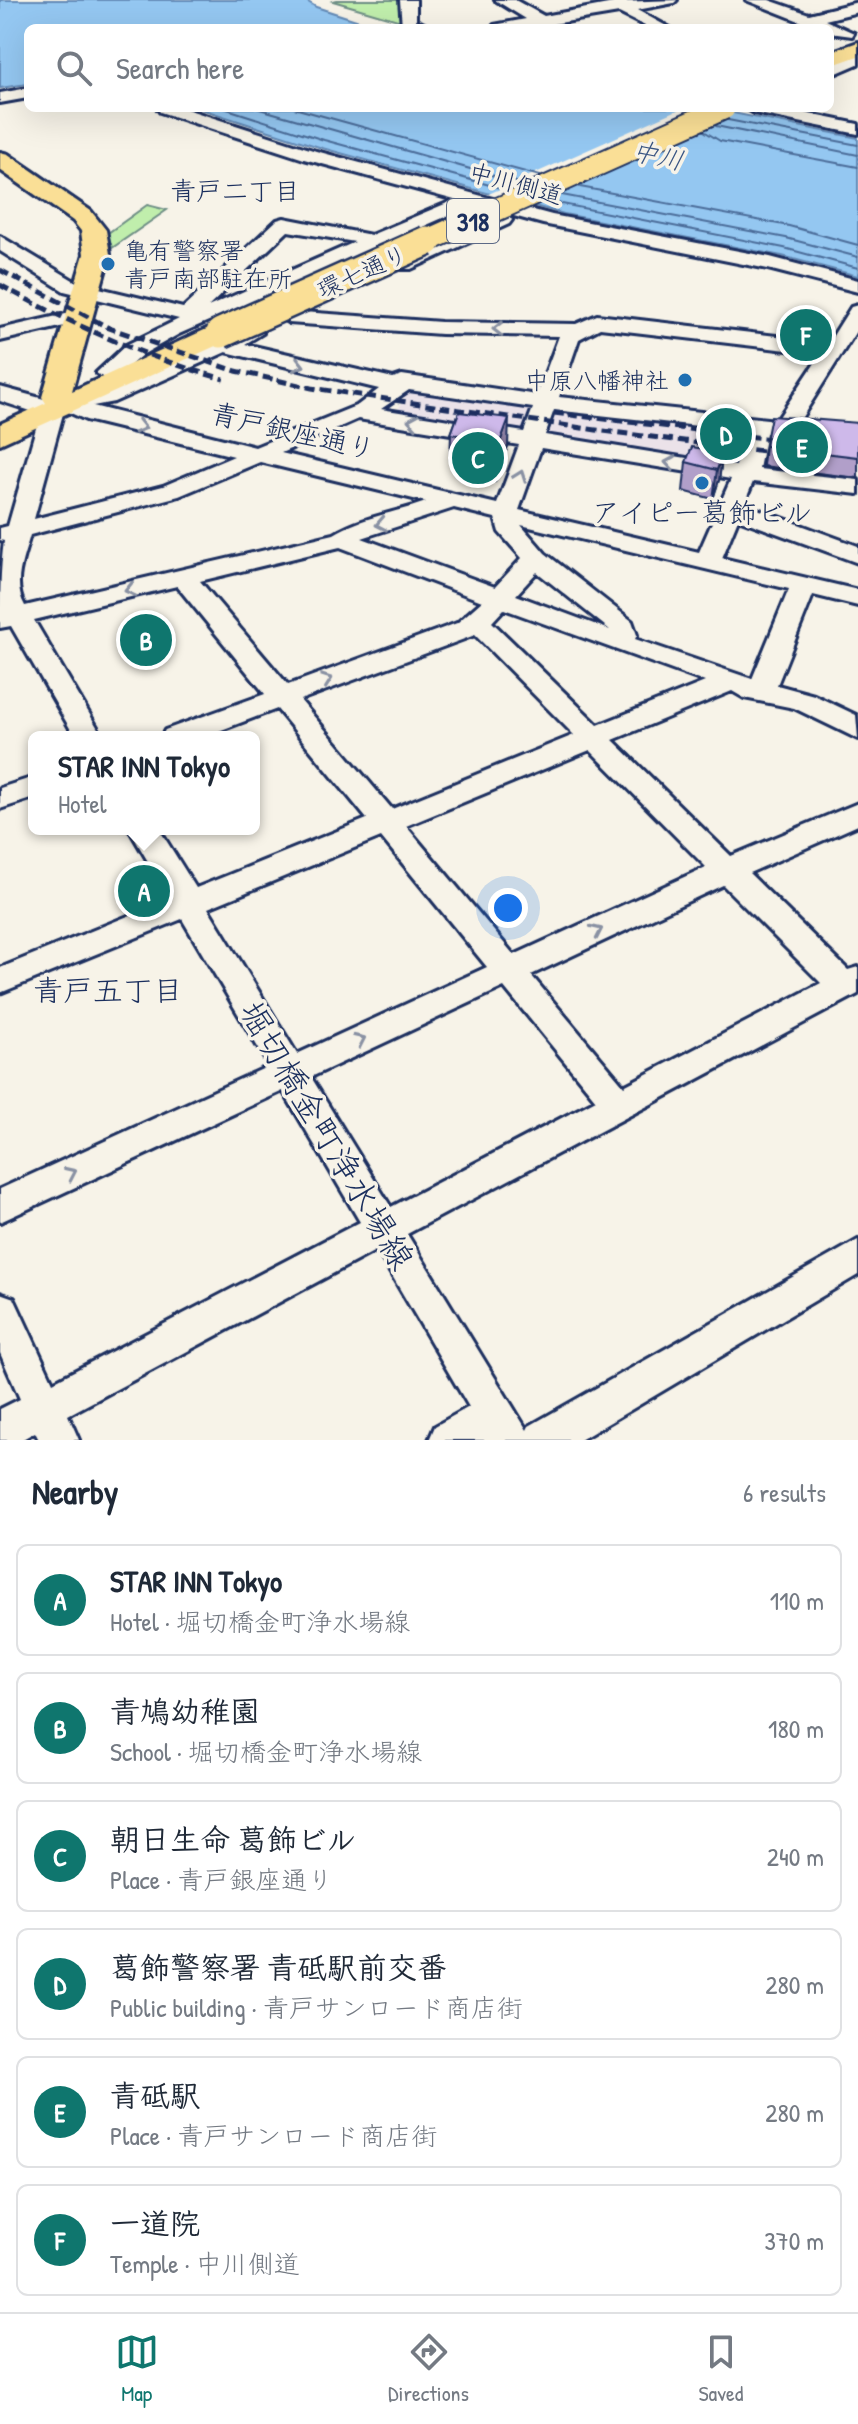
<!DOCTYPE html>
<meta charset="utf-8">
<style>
:root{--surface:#fff;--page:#f6f6f7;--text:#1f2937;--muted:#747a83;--line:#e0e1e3;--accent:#0f766e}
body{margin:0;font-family:"Patrick Hand","Klee One",sans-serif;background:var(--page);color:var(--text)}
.you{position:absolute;left:508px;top:908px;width:28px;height:28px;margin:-20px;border:6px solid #fff;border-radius:50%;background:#1a73e8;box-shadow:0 0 0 12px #1a73e833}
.badge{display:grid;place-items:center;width:52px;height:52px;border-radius:50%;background:var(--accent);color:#fff;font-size:26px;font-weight:700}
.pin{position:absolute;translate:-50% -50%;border:4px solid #fff;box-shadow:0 2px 8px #0006}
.popup{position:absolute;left:28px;top:731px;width:232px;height:104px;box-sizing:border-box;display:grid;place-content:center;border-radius:12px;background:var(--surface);filter:drop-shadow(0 2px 6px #0005);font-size:26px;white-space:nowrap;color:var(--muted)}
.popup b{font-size:30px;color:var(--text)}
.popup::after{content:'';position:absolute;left:50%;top:100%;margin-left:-16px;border:16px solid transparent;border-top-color:var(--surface)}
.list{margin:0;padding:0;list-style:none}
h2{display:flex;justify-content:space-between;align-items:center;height:104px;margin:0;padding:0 32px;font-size:34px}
h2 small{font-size:26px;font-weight:400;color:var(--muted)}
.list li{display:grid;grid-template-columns:52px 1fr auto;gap:24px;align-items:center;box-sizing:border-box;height:112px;margin:0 16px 16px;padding:0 16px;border:2px solid var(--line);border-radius:12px}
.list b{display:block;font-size:30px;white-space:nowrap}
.list p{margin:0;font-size:26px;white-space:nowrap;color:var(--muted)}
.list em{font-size:26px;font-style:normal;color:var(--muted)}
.icon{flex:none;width:44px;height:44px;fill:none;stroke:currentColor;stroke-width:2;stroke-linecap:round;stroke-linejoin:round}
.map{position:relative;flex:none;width:858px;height:1440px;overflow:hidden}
.search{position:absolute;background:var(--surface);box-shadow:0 8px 32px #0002;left:24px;right:24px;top:24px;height:88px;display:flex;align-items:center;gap:20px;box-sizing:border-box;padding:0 28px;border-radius:12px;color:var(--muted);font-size:30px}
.sheet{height:872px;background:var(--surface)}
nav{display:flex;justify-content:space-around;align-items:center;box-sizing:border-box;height:112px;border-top:2px solid var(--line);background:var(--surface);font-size:22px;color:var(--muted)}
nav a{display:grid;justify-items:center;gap:4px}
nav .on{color:var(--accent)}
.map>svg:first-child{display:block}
.built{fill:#ebe2e9}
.green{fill:#c0eeac;stroke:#6e8e85;stroke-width:2}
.water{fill:#94c7f1;stroke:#648ab6;stroke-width:2}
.pier{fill:#f7f3e8}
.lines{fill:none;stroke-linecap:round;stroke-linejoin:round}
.shore{stroke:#4b6c99;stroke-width:2}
.minor-casing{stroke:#1b2f5e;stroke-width:6}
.major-casing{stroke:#1b2f5e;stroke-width:6}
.minor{fill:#f7f3e8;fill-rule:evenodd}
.major{fill:#fadf96;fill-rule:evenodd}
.rail{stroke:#1b2f5e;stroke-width:5;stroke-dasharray:10 5;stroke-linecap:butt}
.major-bridge-far1-casing{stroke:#1b2f5e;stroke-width:26;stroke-linecap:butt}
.major-bridge-casing{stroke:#1b2f5e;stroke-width:34;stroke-linecap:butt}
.major-bridge-far1{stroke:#fadf96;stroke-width:22}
.major-bridge{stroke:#fadf96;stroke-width:29}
.wall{fill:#b19fc9;stroke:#1b2f5e;stroke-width:2}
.shaded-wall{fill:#9082a4;stroke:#1b2f5e;stroke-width:2}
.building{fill:#ceb9ea;stroke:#1b2f5e;stroke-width:2}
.oneway{stroke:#8991a3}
.poi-dot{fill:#1f6fb2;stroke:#f7f3e8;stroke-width:3}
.labels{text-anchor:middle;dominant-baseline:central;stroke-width:7;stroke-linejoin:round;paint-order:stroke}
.far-street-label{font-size:24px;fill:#1b2f5e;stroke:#f7f3e8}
.far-poi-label{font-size:24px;fill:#1b2f5e;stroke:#f7f3e8;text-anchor:start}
.far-water-label{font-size:26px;font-style:italic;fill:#395583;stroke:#f7f3e8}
.far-neighbourhood-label{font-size:26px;fill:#1b2f5e;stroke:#f7f3e8}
.shield{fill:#f7f3e8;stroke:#5d6a87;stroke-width:2}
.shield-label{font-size:26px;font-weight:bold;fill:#1b2f5e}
.street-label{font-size:28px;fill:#1b2f5e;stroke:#f7f3e8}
.poi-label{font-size:28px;fill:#1b2f5e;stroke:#f7f3e8}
.neighbourhood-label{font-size:30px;fill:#1b2f5e;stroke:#f7f3e8}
.near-street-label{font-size:34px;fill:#1b2f5e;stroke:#f7f3e8}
</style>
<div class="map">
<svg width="858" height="1440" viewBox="0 0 858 1440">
<rect width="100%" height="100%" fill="#f7f3e8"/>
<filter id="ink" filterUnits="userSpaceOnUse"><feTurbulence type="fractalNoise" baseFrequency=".0125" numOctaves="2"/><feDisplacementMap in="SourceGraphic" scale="16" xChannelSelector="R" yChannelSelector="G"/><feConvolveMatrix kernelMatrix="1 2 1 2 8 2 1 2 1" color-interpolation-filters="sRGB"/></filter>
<g filter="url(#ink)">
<path class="built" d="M408 389 858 442V480L396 415Z"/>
<g class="green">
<path d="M337 0H403L401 21 333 1Z"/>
<path d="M147 205 167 210 112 248 108 233Z"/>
</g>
<g class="water">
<path d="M0 0H305L316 7 381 28H28V84L0 88Z"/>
<path d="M198 108H708L858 138V276L782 256 564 214 322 148Z"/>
</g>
<path class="pier" d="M682 108 739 110 525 207 484 196Z"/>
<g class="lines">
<g class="shore">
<path d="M224 108 324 140 508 190"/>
<path d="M256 108 523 184"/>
<path d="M294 108 540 176"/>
<path d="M728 120 858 145"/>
<path d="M716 126 858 155"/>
<path d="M704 131 720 141 858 167"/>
<path d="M580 187 789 226 858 245"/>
<path d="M562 195 786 238 858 257"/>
<path d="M547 201 784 248 858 268"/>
</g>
<defs>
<g id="minor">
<path d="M400 0H416V20L432 28 402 26Z"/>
<path d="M495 0H515L544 16 619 2 677 0 674 3 637 10 670 28H649L619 13 529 28H492L494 25 526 19Z"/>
<path d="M746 0H769L809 14 858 2V12L825 20 854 33 852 36 830 33V28H817Z"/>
<path d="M858 53V64L830 76V65Z"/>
<path d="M28 88V98L0 103V93Z"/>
<path d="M157 108H183L316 151 552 215 770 257 858 280V292L768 269 543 224 304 159 160 112Z"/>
<path d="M745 108H780L858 124V134L754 113Z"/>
<path d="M452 201 509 216 512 220 509 224 411 269H397L394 265 397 261 484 221 454 213 179 334 142 355 115 378 107 380 96 373 126 345 179 319 64 291 0 251V236L78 283 183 308 277 220 284 218 371 235ZM288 231 355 242 208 307Z"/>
<path d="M858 305V328L792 433H766L759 469 858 480V494L753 482 744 504 858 546V563L738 519 722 558 858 590V606L813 595 777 685 814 695 856 715 858 739 794 708 744 698 732 691 613 740 731 856 858 803V825L749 873 848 970 858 967V994L407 1234 527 1430 529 1426 858 1240V1275L580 1440H429L435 1426 469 1407 377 1250 68 1415 79 1440H39L35 1432 21 1440H0V1409L20 1399 0 1353V1293L14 1298 53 1382 360 1222 283 1091 0 1222V1189L269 1066 182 919 0 993V968L170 899 129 829H159L196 888 367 819 277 709 203 737H161L165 730 265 694 177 586 34 620 103 737H75L11 626 0 628C0 602 0 569 4 541L0 540V528L8 526 40 414 0 401V387L44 399 48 392 56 390 73 396 100 391 252 327 263 333 245 344 393 378 402 375 537 395 559 336 441 334 289 323 279 317 289 311 441 322 576 324 597 315 829 342 851 307ZM600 328 821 354 777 420 559 397 579 339ZM226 352 379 389 358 405 255 447 93 406 114 402ZM409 390 533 408 524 432 381 409ZM64 410 86 420 234 456 163 486 34 519ZM554 410 743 431 736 466 545 435ZM358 419 519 445 497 504 281 453ZM541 448 731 479 699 552 519 510ZM260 462 426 502C395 513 362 517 334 534L25 606C12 583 23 560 30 535L179 496ZM454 508 495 518 499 532 522 558 495 587 362 538ZM521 525 789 589 752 679 635 639 637 635 632 621 545 553ZM340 547 482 601 457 623 288 685 200 581ZM537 572 610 630 516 595ZM504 609 705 682 598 725 492 622ZM475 635 574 735 392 809 300 700ZM590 750 706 867 514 955 406 826ZM381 837 487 967 297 1054 208 908ZM723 885 821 983 624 1086 531 975ZM504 987 596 1100 391 1207 311 1077Z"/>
<path d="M79 311 89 317 86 321 0 341V329Z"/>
<path d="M34 777V798L0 809V788Z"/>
</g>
<g id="major">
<path d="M858 42V56L830 66V52Z"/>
<path d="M0 152 8 154 91 211 106 230 110 254 72 391 211 327 221 325 231 327 235 333 231 339 0 444V424L46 403 42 397 84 254 81 231 73 221 0 170Z"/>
</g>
</defs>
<use href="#minor" class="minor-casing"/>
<use href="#major" class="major-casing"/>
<use href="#minor" class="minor"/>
<use href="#major" class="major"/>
<g class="rail">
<path d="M0 270 109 328 236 371 312 388 596 430 787 454"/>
<path d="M0 285C72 324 145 358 224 379"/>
<path d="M554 413 788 441"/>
</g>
<defs>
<path id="major-bridge-far1" d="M422 243 724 108"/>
<path id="major-bridge" d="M221 333 427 241"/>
</defs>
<use href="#major-bridge-far1" class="major-bridge-far1-casing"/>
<use href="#major-bridge" class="major-bridge-casing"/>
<use href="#major-bridge-far1" class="major-bridge-far1"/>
<use href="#major-bridge" class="major-bridge"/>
</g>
<g class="wall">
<path d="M459 412 508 446 495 482 465 478V472H463V464L450 462 451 434Z"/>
<path d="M858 423V478L763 466 765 446Z"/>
<path d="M723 452 719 480 713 499 683 491 686 462Z"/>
</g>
<g class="shaded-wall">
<path d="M509 418 508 446 495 482 496 453Z"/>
<path d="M723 452 719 480 713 499 717 470Z"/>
</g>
<g class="building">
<path d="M459 412 509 418 496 453 465 450 467 444H463L466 436 451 434Z"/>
<path d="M771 416 858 423V457L765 446Z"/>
<path d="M692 447 723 452 717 470 686 462Z"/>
</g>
<defs><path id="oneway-chevron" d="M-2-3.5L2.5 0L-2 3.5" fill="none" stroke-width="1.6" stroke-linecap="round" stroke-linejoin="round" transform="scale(2)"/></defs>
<g class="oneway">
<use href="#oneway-chevron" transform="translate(498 329) rotate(-179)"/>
<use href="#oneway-chevron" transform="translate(299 365) rotate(14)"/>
<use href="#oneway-chevron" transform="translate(413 421) rotate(-171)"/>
<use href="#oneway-chevron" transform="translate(141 427) rotate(14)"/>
<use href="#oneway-chevron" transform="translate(670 463) rotate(-171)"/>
<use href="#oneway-chevron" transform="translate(520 476) rotate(-70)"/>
<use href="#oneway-chevron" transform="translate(381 524) rotate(169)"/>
<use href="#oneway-chevron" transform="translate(130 590) rotate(167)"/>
<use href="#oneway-chevron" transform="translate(327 680) rotate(-20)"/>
<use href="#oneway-chevron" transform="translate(597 931) rotate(-25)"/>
<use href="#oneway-chevron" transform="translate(360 1040) rotate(-25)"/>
<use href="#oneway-chevron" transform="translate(71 1173) rotate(-25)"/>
</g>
</g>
<g class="poi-dot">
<circle cx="108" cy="264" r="8"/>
<circle cx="685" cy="380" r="8"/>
<circle cx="702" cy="483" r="8"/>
</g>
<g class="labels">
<g class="far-street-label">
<text transform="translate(516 183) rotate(15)">中川側道</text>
<text transform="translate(362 271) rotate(-24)">環七通り</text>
</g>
<g class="far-poi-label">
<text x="124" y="250">亀有警察署<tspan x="124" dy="28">青戸南部駐在所</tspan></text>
<text x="669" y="380" text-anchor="end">中原八幡神社</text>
</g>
<g class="far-water-label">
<text transform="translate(658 155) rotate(13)">中川</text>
</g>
<g class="far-neighbourhood-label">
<text x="235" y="190">青戸二丁目</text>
</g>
<rect class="shield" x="447" y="199" width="52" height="44" rx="6"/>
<g class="shield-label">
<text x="473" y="221">318</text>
</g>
<g class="street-label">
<text transform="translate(293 431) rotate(13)">青戸銀座通り</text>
</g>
<g class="poi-label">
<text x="702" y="512">アイピー葛飾ビル</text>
</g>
<g class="neighbourhood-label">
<text x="108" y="990">青戸五丁目</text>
</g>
<g class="near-street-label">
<text transform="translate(327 1135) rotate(59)">堀切橋金町浄水場線</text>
</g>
</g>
</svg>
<div class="you"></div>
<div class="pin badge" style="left:144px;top:891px">A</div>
<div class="popup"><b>STAR INN Tokyo</b>Hotel</div>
<div class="pin badge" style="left:146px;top:640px">B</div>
<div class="pin badge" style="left:478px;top:458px">C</div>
<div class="pin badge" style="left:726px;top:434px">D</div>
<div class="pin badge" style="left:802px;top:447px">E</div>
<div class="pin badge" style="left:806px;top:335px">F</div>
<div class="search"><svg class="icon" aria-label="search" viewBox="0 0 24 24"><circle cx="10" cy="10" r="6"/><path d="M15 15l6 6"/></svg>Search here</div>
</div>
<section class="sheet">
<h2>Nearby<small>6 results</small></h2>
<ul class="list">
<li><span class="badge">A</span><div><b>STAR INN Tokyo</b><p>Hotel · 堀切橋金町浄水場線</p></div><em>110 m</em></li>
<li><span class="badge">B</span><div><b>青鳩幼稚園</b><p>School · 堀切橋金町浄水場線</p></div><em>180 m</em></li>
<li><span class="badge">C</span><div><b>朝日生命 葛飾ビル</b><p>Place · 青戸銀座通り</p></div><em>240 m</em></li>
<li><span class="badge">D</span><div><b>葛飾警察署 青砥駅前交番</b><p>Public building · 青戸サンロード商店街</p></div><em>280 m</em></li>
<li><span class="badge">E</span><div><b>青砥駅</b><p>Place · 青戸サンロード商店街</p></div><em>280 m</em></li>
<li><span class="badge">F</span><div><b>一道院</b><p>Temple · 中川側道</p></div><em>370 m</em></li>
</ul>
</section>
<nav>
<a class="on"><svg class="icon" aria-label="map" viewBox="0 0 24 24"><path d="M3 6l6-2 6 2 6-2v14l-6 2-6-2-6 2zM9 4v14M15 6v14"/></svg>Map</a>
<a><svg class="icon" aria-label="directions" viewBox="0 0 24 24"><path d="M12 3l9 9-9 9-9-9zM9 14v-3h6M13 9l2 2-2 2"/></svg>Directions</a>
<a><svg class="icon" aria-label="saved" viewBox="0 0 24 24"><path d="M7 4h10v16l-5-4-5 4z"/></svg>Saved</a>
</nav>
